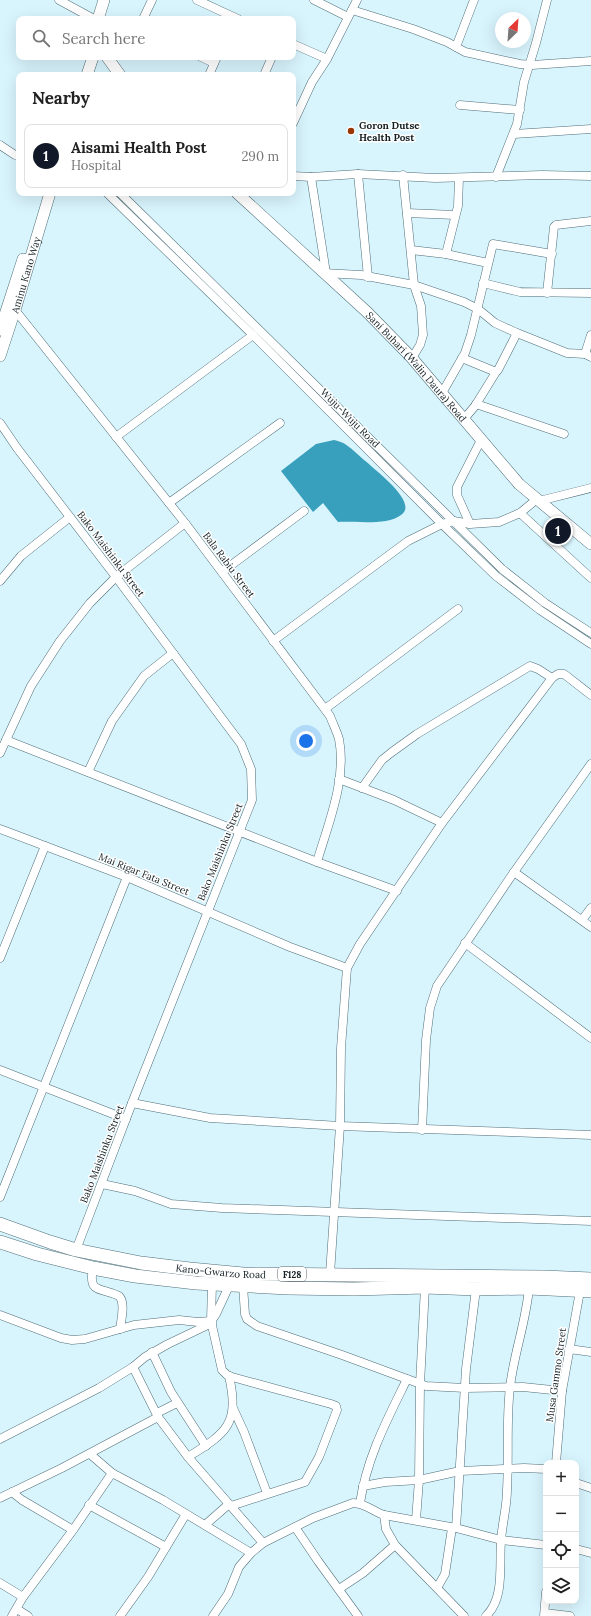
<!DOCTYPE html>
<meta charset="utf-8">
<style>
:root{--surface:#fff;--page:#f2f2f2;--text:#222;--muted:#767676;--line:#e0e0e0;--accent:#111827}
body{margin:0;font-family:Lora,serif;background:var(--page);color:var(--text)}
.controls{position:absolute;right:12px;bottom:12px;display:grid;overflow:hidden;border-radius:8px;box-shadow:0 4px 16px #0002}
.controls button{width:36px;height:36px;display:grid;place-items:center;padding:0;border:0;border-bottom:1px solid var(--line);background:var(--surface);color:var(--text);font:20px sans-serif}
.compass{position:absolute;left:495px;top:12px;width:36px;height:36px;border-radius:50%;background:var(--surface);box-shadow:0 4px 16px #0002;rotate:25deg}
.you{position:absolute;left:306px;top:741px;width:14px;height:14px;margin:-10px;border:3px solid #fff;border-radius:50%;background:#1a73e8;box-shadow:0 0 0 6px #1a73e833}
.badge{display:grid;place-items:center;width:26px;height:26px;border-radius:50%;background:var(--accent);color:#fff;font-size:13px;font-weight:700}
.pin{position:absolute;translate:-50% -50%;border:2px solid #fff;box-shadow:0 1px 4px #0006}
.list{margin:0;padding:0;list-style:none}
h2{display:flex;justify-content:space-between;align-items:center;height:52px;margin:0;padding:0 16px;font-size:17px}
h2 small{font-size:13px;font-weight:400;color:var(--muted)}
.list li{display:grid;grid-template-columns:26px 1fr auto;gap:12px;align-items:center;box-sizing:border-box;height:64px;margin:0 8px 8px;padding:0 8px;border:1px solid var(--line);border-radius:8px}
.list b{display:block;font-size:15px;white-space:nowrap}
.list p{margin:0;font-size:13px;white-space:nowrap;color:var(--muted)}
.list em{font-size:13px;font-style:normal;color:var(--muted)}
.icon{flex:none;width:22px;height:22px;fill:none;stroke:currentColor;stroke-width:2;stroke-linecap:round;stroke-linejoin:round}
.map{position:relative;flex:none;width:591px;height:1616px;overflow:hidden}
.search{position:absolute;background:var(--surface);box-shadow:0 4px 16px #0002;left:16px;top:16px;width:280px;height:44px;display:flex;align-items:center;gap:10px;box-sizing:border-box;padding:0 14px;border-radius:8px;color:var(--muted);font-size:15px}
.panel{position:absolute;background:var(--surface);box-shadow:0 4px 16px #0002;left:16px;top:72px;width:280px;height:124px;border-radius:8px}
.map>svg:first-child{display:block}
.water{fill:#389fbc}
.lines{fill:none;stroke-linecap:round;stroke-linejoin:round}
.street-casing{stroke:#4f6e78;stroke-width:9}
.secondary-casing{stroke:#4f6e78;stroke-width:12}
.primary-casing{stroke:#4f6e78;stroke-width:14}
.street{stroke:#fff;stroke-width:8}
.secondary{stroke:#fff;stroke-width:11}
.primary{stroke:#fff;stroke-width:13}
.poi-dot{fill:#9a3504;stroke:#fff;stroke-width:1.5}
.labels{text-anchor:middle;dominant-baseline:central;stroke-width:3;stroke-linejoin:round;paint-order:stroke}
.shield{fill:#fff;stroke:#586264;stroke-width:1}
.shield-label{font-size:9px;font-weight:bold;fill:#111e22}
.poi-label{font-size:10px;font-weight:bold;fill:#111e22;stroke:#fff;text-anchor:start}
.street-label{font-size:10px;fill:#111e22;stroke:#fff}
</style>
<div class="map">
<svg width="591" height="1616" viewBox="0 0 591 1616">
<rect width="100%" height="100%" fill="#d8f4fd"/>
<path class="water" d="M334 440C338 441 342 442 345 444 354 450 361 458 369 464 377 472 419 503 401 515 387 526 355 521 338 522L323 503 313 512 281 471 316 444Z"/>
<g class="lines">
<defs>
<g id="street">
<path d="M59 0 94 19"/>
<path d="M197 0 238 19"/>
<path d="M314 0 348 17"/>
<path d="M352 10 413 29 447 42 465 52 520 64 532 65 591 61"/>
<path d="M143 19 152 0"/>
<path d="M293 44 327 59"/>
<path d="M456 47 474 0"/>
<path d="M201 57 214 63"/>
<path d="M209 75 217 57"/>
<path d="M264 75 272 57"/>
<path d="M460 105 520 110"/>
<path d="M293 123 312 82 327 59 357 0"/>
<path d="M514 134 591 129"/>
<path d="M0 145 15 155 19 156"/>
<path d="M358 174 368 277"/>
<path d="M403 175 414 285 421 306 423 335 420 345 412 358"/>
<path d="M293 176 311 177 358 174 435 178 542 175 591 176"/>
<path d="M311 177 326 273"/>
<path d="M496 177 517 124 524 82 536 43 547 0"/>
<path d="M107 193 253 335 442 524 496 576 540 610 591 644"/>
<path d="M120 193 502 569 545 603 591 633"/>
<path d="M407 213 455 215"/>
<path d="M411 250 446 254 488 263"/>
<path d="M446 254 458 206 459 178"/>
<path d="M323 273 361 275 414 285 464 302 478 309 495 323 517 333 567 353 585 354 591 357"/>
<path d="M483 283 520 292 591 293"/>
<path d="M547 293 554 227 556 225 591 221"/>
<path d="M15 310 185 523 330 716C333 724 337 732 339 739 347 780 328 824 317 862"/>
<path d="M585 354 591 335"/>
<path d="M462 358 496 372 498 370 517 333"/>
<path d="M442 393 465 353 471 335 493 244 552 254"/>
<path d="M476 404 564 434"/>
<path d="M464 419 475 406 496 372"/>
<path d="M0 423 17 448 116 577 241 744 251 769 252 800 132 1103 76 1250"/>
<path d="M116 437 253 335"/>
<path d="M539 501 591 488"/>
<path d="M169 503 280 423"/>
<path d="M520 513 591 578"/>
<path d="M470 524 457 495V487L481 440"/>
<path d="M222 572 304 511"/>
<path d="M0 581 21 556 70 517"/>
<path d="M273 641 408 541 442 524 454 521 470 524 499 522 520 513 537 499"/>
<path d="M325 709 458 609"/>
<path d="M6 740 317 862 397 891"/>
<path d="M0 753 31 686 60 641 90 603 116 577 185 523"/>
<path d="M88 772 112 721 144 676 173 653"/>
<path d="M339 779 394 800 442 823"/>
<path d="M362 788 382 760 392 752 417 734 530 666 538 669 552 678"/>
<path d="M0 829 127 877 290 947 347 968"/>
<path d="M514 872 591 927"/>
<path d="M582 920 591 908"/>
<path d="M465 943 591 1038"/>
<path d="M0 958 45 846"/>
<path d="M0 1070 126 1119"/>
<path d="M132 1103 210 1118 340 1126 591 1135"/>
<path d="M422 1130 426 1040 430 1008 437 986 514 872 591 764"/>
<path d="M102 1184 135 1191 171 1204 222 1208 591 1221"/>
<path d="M0 1197 127 877"/>
<path d="M93 1268C88 1294 100 1287 119 1296 126 1303 121 1320 120 1329"/>
<path d="M330 1274 340 1126 341 1048 347 968 360 944 442 823 552 678 558 674H564L591 695"/>
<path d="M212 1284 211 1321 222 1370 227 1375 232 1377 331 1404 336 1406 337 1410 319 1457 305 1482 231 1506"/>
<path d="M243 1286 245 1314 247 1319 257 1326 342 1355 426 1386 465 1388 523 1387 562 1391"/>
<path d="M0 1315 61 1338 72 1340 85 1339 134 1325 179 1320 198 1322 211 1321"/>
<path d="M212 1320 216 1314 229 1286"/>
<path d="M569 1349 591 1352"/>
<path d="M152 1352 171 1392 206 1446"/>
<path d="M133 1367 158 1417 188 1457 263 1543"/>
<path d="M233 1408 244 1432 267 1493"/>
<path d="M157 1413 177 1403"/>
<path d="M0 1439 99 1388 133 1367 145 1357 168 1344 212 1323"/>
<path d="M90 1454 112 1473 163 1500 251 1553"/>
<path d="M188 1457C226 1433 240 1425 229 1376"/>
<path d="M556 1463 562 1391 580 1291"/>
<path d="M576 1483 591 1488"/>
<path d="M363 1486 385 1482 419 1480 460 1471 524 1468 546 1469"/>
<path d="M12 1492 22 1500 73 1530"/>
<path d="M0 1498 62 1468 158 1417"/>
<path d="M360 1503C367 1457 387 1420 407 1379"/>
<path d="M89 1505 166 1547"/>
<path d="M384 1515 386 1529 395 1545 464 1616"/>
<path d="M416 1520 419 1480 420 1384 425 1287"/>
<path d="M205 1525 229 1504"/>
<path d="M295 1527 318 1561 358 1616"/>
<path d="M456 1528 466 1369 476 1289"/>
<path d="M576 1549 591 1553"/>
<path d="M0 1583 23 1597"/>
<path d="M437 1588 445 1574 452 1528"/>
<path d="M339 1589 363 1573 395 1545"/>
<path d="M17 1609 28 1616"/>
<path d="M545 1613 570 1616"/>
<path d="M12 1616 23 1597 73 1530 112 1473"/>
<path d="M120 1616 148 1577 186 1514"/>
<path d="M213 1616 228 1594 239 1567 251 1553 263 1543 313 1518 353 1503C365 1503 374 1512 384 1515L456 1528 501 1540 546 1545"/>
<path d="M486 1616C505 1598 499 1565 501 1541 502 1524 507 1507 507 1490 509 1456 506 1421 510 1387 514 1353 526 1322 529 1288"/>
<path d="M544 1616 546 1592"/>
</g>
<g id="secondary">
<path d="M98 19 104 0"/>
<path d="M107 57 120 75"/>
<path d="M87 75 93 57"/>
<path id="s1" d="M237 193 367 312 411 357 519 484 591 544"/>
<path d="M0 330 23 259"/>
<path id="s2" d="M0 356 15 310 50 193"/>
</g>
<g id="primary">
<path id="s3" d="M0 1224 50 1242 76 1250 141 1263 190 1269 243 1274 544 1277 591 1279"/>
<path d="M0 1242 37 1254 93 1268 135 1276 196 1283 288 1288 354 1289 425 1287 476 1289 529 1288 591 1291"/>
</g>
</defs>
<use href="#street" class="street-casing"/>
<use href="#secondary" class="secondary-casing"/>
<use href="#primary" class="primary-casing"/>
<use href="#street" class="street"/>
<use href="#secondary" class="secondary"/>
<use href="#primary" class="primary"/>
</g>
<circle class="poi-dot" cx="351" cy="131" r="4"/>
<g class="labels">
<rect class="shield" x="278" y="1267" width="28" height="14" rx="3"/>
<g class="shield-label">
<text x="292" y="1274">F128</text>
</g>
<g class="poi-label">
<text x="359" y="125">Goron Dutse<tspan x="359" dy="12">Health Post</tspan></text>
</g>
<g class="street-label">
<text stroke="none"><textPath href="#s2" startOffset="85">Aminu Kano Way</textPath></text>
<text stroke="none"><textPath href="#s1" startOffset="250">Sani Buhari (Walin Daura) Road</textPath></text>
<text transform="translate(350 418) rotate(45)">Wuju-Wuju Road</text>
<text transform="translate(111 554) rotate(53)">Bako Maishinku Street</text>
<text transform="translate(229 565) rotate(53)">Bala Rabiu Street</text>
<text transform="translate(220 852) rotate(-68)">Bako Maishinku Street</text>
<text transform="translate(144 874) rotate(22)">Mai Rigar Fata Street</text>
<text transform="translate(102 1154) rotate(-69)">Bako Maishinku Street</text>
<text stroke="none"><textPath href="#s3" startOffset="227">Kano-Gwarzo Road</textPath></text>
<text transform="translate(556 1375) rotate(-82)">Musa Gammo Street</text>
</g>
</g>
</svg>
<div class="controls">
<button>+</button>
<button>−</button>
<button><svg class="icon" aria-label="locate" viewBox="0 0 24 24"><circle cx="12" cy="12" r="6"/><path d="M12 2v4M12 18v4M2 12h4M18 12h4"/></svg></button>
<button><svg class="icon" aria-label="layers" viewBox="0 0 24 24"><path d="M12 4l9 5-9 5-9-5zM3 14l9 5 9-5"/></svg></button>
</div>
<svg class="compass" viewBox="-18 -18 36 36"><path d="M0-13l5 13h-10z" fill="#e53935"/><path d="M0 13l5-13h-10z" fill="#767676"/></svg>
<div class="you"></div>
<div class="pin badge" style="left:558px;top:531px">1</div>
<div class="search"><svg class="icon" aria-label="search" viewBox="0 0 24 24"><circle cx="10" cy="10" r="6"/><path d="M15 15l6 6"/></svg>Search here</div>
<section class="panel">
<h2>Nearby<small></small></h2>
<ul class="list">
<li><span class="badge">1</span><div><b>Aisami Health Post</b><p>Hospital</p></div><em>290 m</em></li>
</ul>
</section>
</div>
